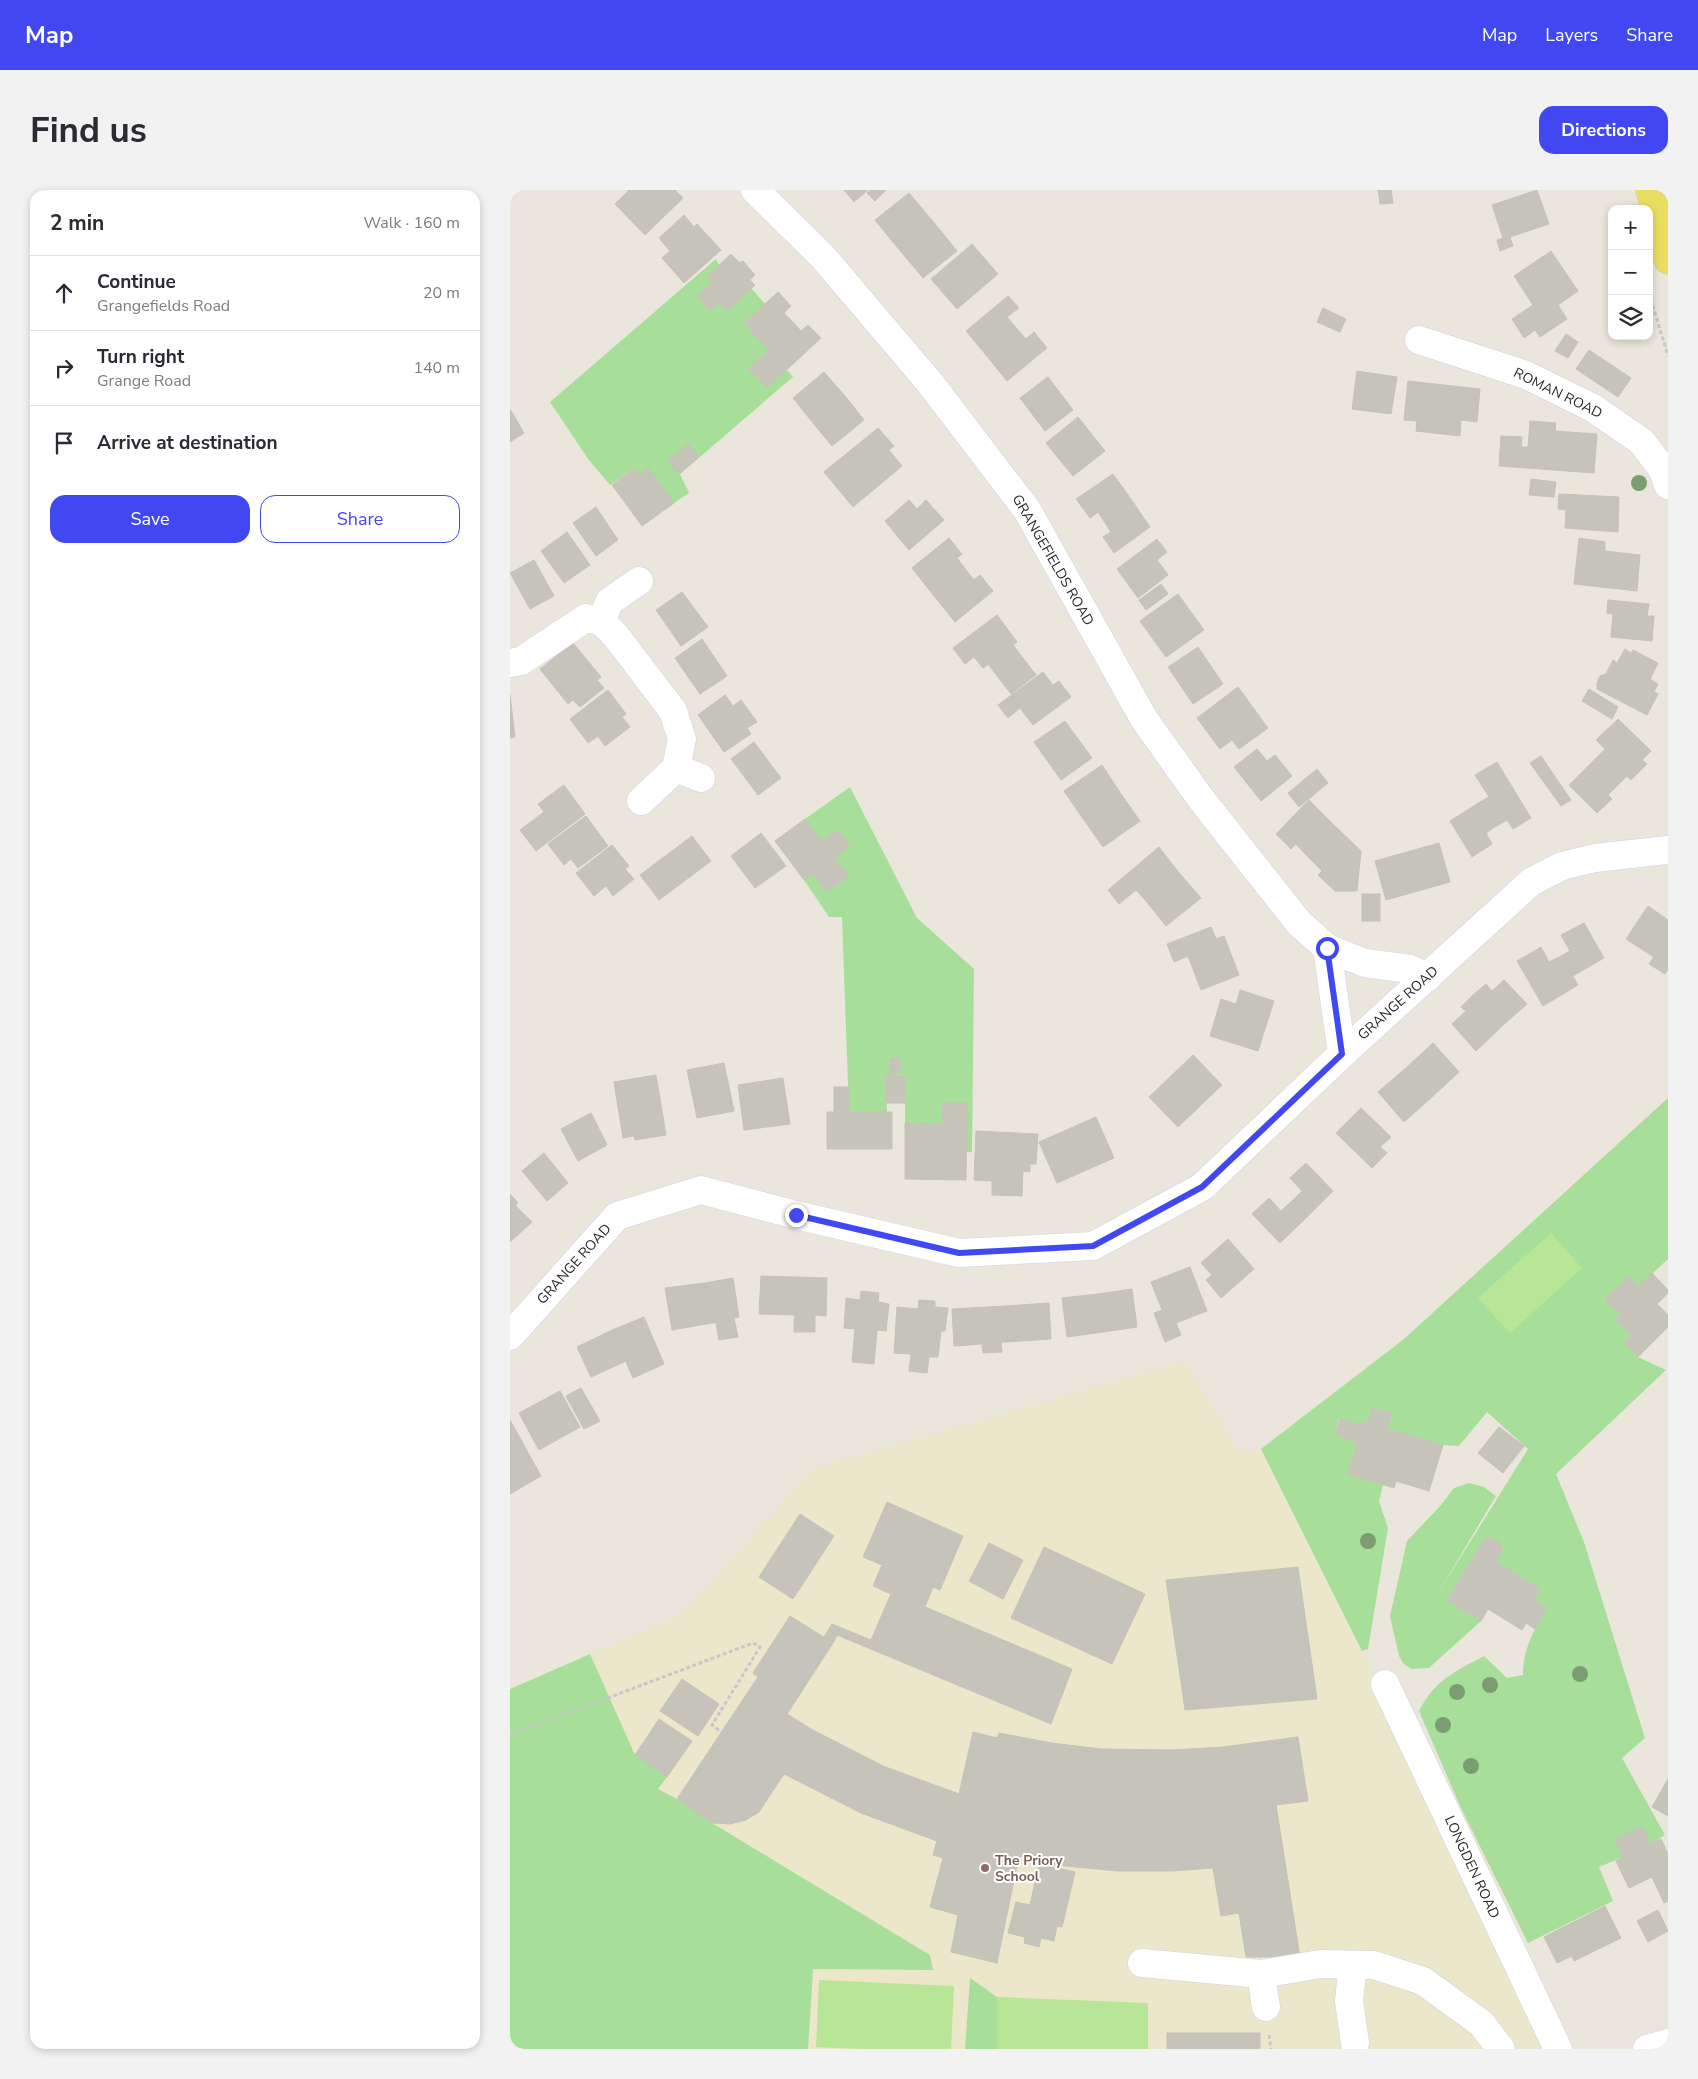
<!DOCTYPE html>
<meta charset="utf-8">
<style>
:root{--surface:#fff;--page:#f2f2f3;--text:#2b2b33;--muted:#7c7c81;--line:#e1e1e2;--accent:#4148f2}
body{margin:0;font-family:"Nunito Sans",sans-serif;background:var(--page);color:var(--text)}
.controls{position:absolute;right:15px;top:15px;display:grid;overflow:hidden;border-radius:10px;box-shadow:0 2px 8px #0003}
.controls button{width:45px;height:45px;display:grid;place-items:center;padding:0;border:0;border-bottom:1px solid var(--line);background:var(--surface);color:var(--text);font:25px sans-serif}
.stop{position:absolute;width:15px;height:15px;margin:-11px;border:4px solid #4148f2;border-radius:50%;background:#fff}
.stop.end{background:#4148f2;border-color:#fff;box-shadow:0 1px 5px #0008}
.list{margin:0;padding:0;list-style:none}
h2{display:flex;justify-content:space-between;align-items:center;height:65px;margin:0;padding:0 20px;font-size:21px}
h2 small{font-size:16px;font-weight:400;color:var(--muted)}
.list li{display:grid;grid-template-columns:32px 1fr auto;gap:15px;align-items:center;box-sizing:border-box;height:75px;padding:0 20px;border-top:1px solid var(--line)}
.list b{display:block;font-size:19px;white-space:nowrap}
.list p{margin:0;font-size:16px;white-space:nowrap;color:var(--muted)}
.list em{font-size:16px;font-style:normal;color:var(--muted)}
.actions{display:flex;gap:10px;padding:15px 20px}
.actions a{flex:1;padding:11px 0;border:1px solid var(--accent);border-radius:15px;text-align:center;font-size:18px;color:var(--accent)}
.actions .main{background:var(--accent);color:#fff}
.icon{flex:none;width:28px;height:28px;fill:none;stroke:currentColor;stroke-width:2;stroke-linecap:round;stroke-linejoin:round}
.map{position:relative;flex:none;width:1158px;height:1859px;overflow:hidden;border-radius:15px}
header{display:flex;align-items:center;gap:30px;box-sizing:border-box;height:70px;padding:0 25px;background:var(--accent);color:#fff}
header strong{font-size:24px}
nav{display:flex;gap:28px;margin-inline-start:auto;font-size:18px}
.intro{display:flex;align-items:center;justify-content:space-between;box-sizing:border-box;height:120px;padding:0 30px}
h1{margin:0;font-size:35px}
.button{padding:12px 22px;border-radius:15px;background:var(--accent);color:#fff;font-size:18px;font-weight:700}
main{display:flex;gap:30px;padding:0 30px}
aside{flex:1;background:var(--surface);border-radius:15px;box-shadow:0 2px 8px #0003}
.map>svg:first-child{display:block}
.education{fill:#ece6cb}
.green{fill:#a7df9a}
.pitch{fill:#b8e696}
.building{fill:#c6c3bb;stroke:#c6c2b5}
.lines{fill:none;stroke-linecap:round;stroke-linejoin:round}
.minor-casing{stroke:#d1d1e1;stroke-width:29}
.major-casing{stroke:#c7c7c7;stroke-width:29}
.path{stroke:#c7c7c7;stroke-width:3;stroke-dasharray:4 2.5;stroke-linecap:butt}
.minor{stroke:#fff;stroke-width:28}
.major{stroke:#eade61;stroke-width:28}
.tree{fill:#7c9d72}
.route{stroke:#4148f2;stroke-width:6}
.education-dot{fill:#8d6e63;stroke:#fff;stroke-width:2}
.labels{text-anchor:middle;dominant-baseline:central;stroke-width:4;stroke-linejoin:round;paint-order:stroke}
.street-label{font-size:14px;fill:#292929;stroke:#fff}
.education-label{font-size:14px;font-weight:bold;fill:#785e54;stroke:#fff;text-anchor:start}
</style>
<header>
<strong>Map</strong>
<nav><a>Map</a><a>Layers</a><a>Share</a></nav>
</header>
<div class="intro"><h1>Find us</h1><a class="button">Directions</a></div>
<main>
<aside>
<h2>2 min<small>Walk · 160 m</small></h2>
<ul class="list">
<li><svg class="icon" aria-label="ahead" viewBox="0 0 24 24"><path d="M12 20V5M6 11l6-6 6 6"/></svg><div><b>Continue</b><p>Grangefields Road</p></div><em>20 m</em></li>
<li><svg class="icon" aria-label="right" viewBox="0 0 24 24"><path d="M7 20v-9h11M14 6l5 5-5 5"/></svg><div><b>Turn right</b><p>Grange Road</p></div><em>140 m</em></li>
<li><svg class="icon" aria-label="arrive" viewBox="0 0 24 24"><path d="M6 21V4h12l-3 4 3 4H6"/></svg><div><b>Arrive at destination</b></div></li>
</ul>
<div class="actions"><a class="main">Save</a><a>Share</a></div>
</aside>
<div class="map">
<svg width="1158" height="1859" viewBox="0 0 1158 1859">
<rect width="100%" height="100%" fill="#ebe6db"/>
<path class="education" d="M675 1172 729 1263 751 1259 852 1461 1030 1857 1025 1859H0V1499L172 1425 303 1279Z"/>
<g class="green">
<path d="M206 69 209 75 196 87 202 93 188 106 200 120 209 113 241 98 255 114 234 133 259 159 238 178 257 198 277 180 283 187 170 284 179 303 164 313 138 279 130 285 125 278 100 295 78 269 40 212Z"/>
<path d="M340 597 407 728 464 779 462 962H456V913H433L432 934 395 933V887H376L377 923 339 922 332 727H319L294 690 303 684 317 702 338 686 325 668 340 656 328 640 312 651 295 629Z"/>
<path d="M1158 908V1069L1129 1096 1095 1109 1111 1125 1105 1130 1121 1146 1114 1153 1128 1167 1156 1180 1046 1284 1074 1352 1135 1548 1112 1568 1155 1645 1141 1654 1132 1637 1105 1650 1113 1667 1089 1677 1103 1711 1018 1753 950 1616 909 1521C925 1490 944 1482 974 1466L997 1488 1013 1485C1013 1458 1024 1440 1037 1418L1024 1409 1030 1399 986 1372 992 1361 990 1353 982 1348 974 1349 937 1411 971 1431 919 1478 901 1479 893 1473 889 1466 880 1426 897 1351 931 1315 944 1298 959 1293 974 1297 986 1306 927 1405 1018 1259 977 1222 949 1256 933 1255 877 1239 882 1223 863 1218 858 1233 853 1231 852 1235 829 1229 825 1245 847 1252 838 1284 873 1295 869 1311 878 1338 858 1459 852 1461 751 1259 894 1149Z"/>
<path d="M80 1464 125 1565 157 1587 148 1599 167 1609 202 1633 420 1765 423 1780 303 1779 298 1859H0V1499Z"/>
<path d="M460 1788 487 1807V1859H455Z"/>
</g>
<g class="pitch">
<path d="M1041 1043 1072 1078 1000 1143 968 1108Z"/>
<path d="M309 1790 444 1796 441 1859H352L306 1857Z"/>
<path d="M487 1807 638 1813V1859H487Z"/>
</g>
<g class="building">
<path d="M119 0H165L173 8 135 45 105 14Z"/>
<path d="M334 0H358L344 12Z"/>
<path d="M361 0H376L365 11 357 3Z"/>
<path d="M868 0H881L883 13 870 14Z"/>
<path d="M1027 0 1039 34 1000 47 1003 56 990 61 987 50 993 48 982 15Z"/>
<path d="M399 3 421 29 387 57 365 30Z"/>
<path d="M174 25 184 37 187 34 211 60 174 93 152 68 160 61 149 48Z"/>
<path d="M421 29 447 61 413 88 387 57Z"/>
<path d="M462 54 488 84 447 119 421 89Z"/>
<path d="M1041 61 1068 101 1048 115 1057 129 1030 147 1025 140 1014 148 1002 129 1023 115 1004 86Z"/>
<path d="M221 64 230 73 233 71 245 85 240 90 245 95 217 121 209 113 200 120 187 106 202 93 196 87Z"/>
<path d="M268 102 281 116 274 123 283 132 256 157 234 133Z"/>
<path d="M498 106 509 118 497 127 507 139 476 165 456 141Z"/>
<path d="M813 118 836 129 830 142 807 132Z"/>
<path d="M283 132 291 141 298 135 311 148 257 198 238 178 259 159 256 157Z"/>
<path d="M507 139 516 149 524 142 537 158 497 191 476 165Z"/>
<path d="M1056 144 1068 152 1058 168 1045 161Z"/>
<path d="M1079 160 1121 188 1108 207 1066 179Z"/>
<path d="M847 181 887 187 881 224 842 219Z"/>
<path d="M314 182 335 206 303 233 283 208Z"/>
<path d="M538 187 563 220 535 241 510 208Z"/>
<path d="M898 191 970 199 967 232 951 230 950 246 906 241 907 231 894 230Z"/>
<path d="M335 206 354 230 322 256 303 233Z"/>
<path d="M0 219 14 243 0 252Z"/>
<path d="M568 227 595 261 563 286 536 253Z"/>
<path d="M1020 231 1046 233 1045 241 1087 244 1084 283 989 276 991 246 1012 247 1011 257H1018Z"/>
<path d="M368 238 384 256 379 260 392 276 343 317 314 282Z"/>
<path d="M178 254 189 267 169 284 158 271Z"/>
<path d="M125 278 130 285 138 278 164 313 132 336 102 295Z"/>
<path d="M603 284 623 312 594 331 588 322 580 328 566 309Z"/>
<path d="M1021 289 1046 292 1044 307 1019 305Z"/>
<path d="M1049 304 1109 307 1108 342 1055 338 1056 320 1048 319Z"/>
<path d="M399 310 407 319 416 310 434 330 399 360 375 331Z"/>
<path d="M623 312 640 337 604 363 593 347 601 342 594 331Z"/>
<path d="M86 317 108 350 86 366 63 333Z"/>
<path d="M57 342 80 375 54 393 31 361Z"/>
<path d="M439 348 452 364 447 368 456 380 424 406 402 378Z"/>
<path d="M1069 348 1095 352V361L1130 365 1127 401 1064 394Z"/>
<path d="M647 349 657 362 647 370 658 385 628 408 607 379Z"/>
<path d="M24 370 44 406 20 419 0 383Z"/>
<path d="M456 380 464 390 470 385 483 401 445 432 424 406Z"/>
<path d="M651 394 658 404 636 420 629 410Z"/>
<path d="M172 402 198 437 171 456 146 420Z"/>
<path d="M668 404 694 440 656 467 630 431Z"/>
<path d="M1098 410 1139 414 1137 426H1144L1142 451 1101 447 1103 424 1097 423Z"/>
<path d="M487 425 507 452 473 478 464 467 455 474 443 458Z"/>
<path d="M192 449 217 486 190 504 165 468Z"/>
<path d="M63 453 91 487 87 490 94 498 70 517 63 510 58 514 30 479Z"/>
<path d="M503 455 526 485 501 504 478 474Z"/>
<path d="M688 457 713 494 683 514 658 477Z"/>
<path d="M1115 459 1121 463 1123 460 1148 473 1140 489 1148 494 1144 502 1148 504 1137 525 1087 499V493L1090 486 1096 484 1103 470 1107 473Z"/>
<path d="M533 482 543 495 549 491 561 507 523 535 510 518 498 528 488 515Z"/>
<path d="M728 497 758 538 729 559 722 550 710 559 687 528Z"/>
<path d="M1079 499 1108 517 1102 529 1072 511Z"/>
<path d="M98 500 116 524 112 527 120 537 95 556 88 546 78 553 60 529Z"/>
<path d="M0 505 5 547 0 548Z"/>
<path d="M215 505 223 516 231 510 247 532 237 538 241 544 214 562 188 525Z"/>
<path d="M1108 529 1141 561 1132 570 1137 574 1121 590 1117 586 1098 605 1102 609 1087 623 1059 595 1095 559 1086 550Z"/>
<path d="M555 531 582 568 551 590 524 552Z"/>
<path d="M244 552 271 588 248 605 221 569Z"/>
<path d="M747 559 757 571 765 565 782 586 751 611 724 577Z"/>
<path d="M1031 566 1061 610 1051 616 1020 573Z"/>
<path d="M987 572 1021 628 1003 639 997 630 985 637 970 612 979 607 965 585Z"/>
<path d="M592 575 611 604 574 630 554 601Z"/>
<path d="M807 579 818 593 789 617 778 603Z"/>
<path d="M54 595 75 624 26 661 10 640 34 622 28 614Z"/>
<path d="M611 604 630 631 593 657 574 630Z"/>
<path d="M799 610 827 638 798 667 786 654 781 659 766 644Z"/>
<path d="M970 612 985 637 976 643 982 654 962 667 940 631Z"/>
<path d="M76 626 98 656 68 678 61 669 54 675 38 654Z"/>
<path d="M295 629 312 651 328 640 340 656 325 668 339 686 317 702 303 684 294 690 265 651Z"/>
<path d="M827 638 851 661 847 701H825L808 685 812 681 798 667Z"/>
<path d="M251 643 276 676 245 698 221 666Z"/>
<path d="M182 646 201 671 149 710 130 685Z"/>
<path d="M929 653 940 692 908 701 897 662Z"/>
<path d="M102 655 119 676 115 679 124 689 103 706 96 696 84 706 66 683Z"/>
<path d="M649 657 670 684 636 711 626 700 609 714 598 700Z"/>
<path d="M897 662 908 701 876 710 865 671Z"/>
<path d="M670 684 691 708 656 736 636 711Z"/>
<rect x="852" y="704" width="18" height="27"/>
<path d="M1138 716 1158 730V746L1144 767 1116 749Z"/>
<path d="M1074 733 1094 768 1063 786 1051 766 1060 761 1051 745Z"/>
<path d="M701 737 706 749 714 746 729 785 691 800 678 766 664 772 657 754Z"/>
<path d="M1158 746V779L1155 784 1139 774Z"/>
<path d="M1031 757 1039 772 1051 766 1068 795 1033 816 1007 771Z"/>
<path d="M994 790 1017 814 992 836 963 805 976 794 982 801Z"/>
<path d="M730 800 764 811 748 861 700 846 711 809 726 814Z"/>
<path d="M963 805 992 836 966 861 942 834 956 821 951 817Z"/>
<path d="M923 853 949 882 923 906 897 877Z"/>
<path d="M683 865 712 895 668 937 639 907Z"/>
<path d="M390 868V884H380V869Z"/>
<path d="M214 873 224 921 187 928 177 880Z"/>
<path d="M897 877 923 906 894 932 868 902Z"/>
<path d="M146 885 156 945 125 950 124 946 113 948 104 892Z"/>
<path d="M376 886 395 887V913H376Z"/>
<path d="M273 888 280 934 234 940 228 895Z"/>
<path d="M324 897H339V922H382V959H317V922H324Z"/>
<path d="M433 913H457L456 990 395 989V933L432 934Z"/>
<path d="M851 918 881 947 870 957 877 963 862 978 826 943Z"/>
<path d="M81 923 97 955 68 971 51 939Z"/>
<path d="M586 927 604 968 547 993 529 952Z"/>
<path d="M466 941 528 944 526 974H520V982L513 981 512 1006 482 1005V991L464 990Z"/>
<path d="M34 963 58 993 37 1011 12 981Z"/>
<path d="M796 973 823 1001 797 1027 782 1011 792 1001 780 988Z"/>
<path d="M0 1004 8 1013 5 1015 22 1032 0 1052Z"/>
<path d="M759 1008 771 1021 782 1011 797 1027 770 1053 742 1024Z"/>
<path d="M718 1049 744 1079 711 1108 696 1090 702 1085 691 1073Z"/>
<path d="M680 1077 697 1121 666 1133 671 1145 655 1152 644 1123 652 1120 641 1092Z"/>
<path d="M1142 1083 1158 1100V1103L1147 1114 1158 1125V1137L1128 1167 1114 1153 1121 1146 1105 1130 1111 1125 1095 1109 1119 1086 1129 1096Z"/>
<path d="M251 1086 285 1087 284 1125 249 1124Z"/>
<path d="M285 1087 317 1088 316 1126 305 1125V1142H284Z"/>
<path d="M223 1088 229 1127 224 1128 228 1147 209 1150 206 1133H202L195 1093Z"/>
<path d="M195 1093 202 1133 162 1140 155 1098Z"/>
<path d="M622 1099 627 1137 593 1142 588 1104Z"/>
<path d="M351 1101 369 1103 368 1112 379 1114 376 1141 367 1140 364 1174 342 1172 345 1139 334 1138 336 1108 350 1110Z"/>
<path d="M588 1104 593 1142 557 1147 552 1108Z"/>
<path d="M409 1110 425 1111V1117L438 1118 435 1141H431L428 1167H419L417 1183 399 1181 401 1164 384 1163 387 1117 408 1119Z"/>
<path d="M539 1113 541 1149 497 1152 495 1116Z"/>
<path d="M495 1116 497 1152H491L492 1162 473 1163 472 1154 444 1156 442 1119Z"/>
<path d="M134 1127 154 1174 123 1188 102 1140Z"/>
<path d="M102 1140 116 1171 81 1187 67 1157Z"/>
<path d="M71 1198 90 1231 74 1239 56 1206Z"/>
<path d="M50 1201 70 1237 29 1260 9 1223Z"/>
<path d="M862 1218 882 1223 877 1239 933 1255 919 1301 886 1291 884 1298 838 1284 847 1252 825 1245 830 1229 852 1235 853 1231 858 1233Z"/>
<path d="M0 1230 31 1286 0 1304Z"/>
<path d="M989 1237 1014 1256 993 1283 968 1263Z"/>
<path d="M377 1312 453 1346 430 1400 423 1397 415 1417 562 1479 541 1534 327 1445 323 1453 314 1447 322 1434 361 1450 381 1404 363 1396 372 1375 353 1367Z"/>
<path d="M290 1324 324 1346 283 1409 249 1387Z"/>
<path d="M982 1348 990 1353 992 1361 986 1372 1030 1399 1024 1409 1037 1418 1025 1439 1016 1433 1012 1440 978 1419 971 1431 937 1411 974 1349Z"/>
<path d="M479 1353 513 1370 493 1409 459 1391Z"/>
<path d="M534 1357 635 1404 602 1474 501 1428Z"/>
<path d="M788 1377 807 1509 675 1520 656 1390Z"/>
<path d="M280 1426 323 1453 277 1524 301 1539 373 1576 449 1604 463 1542 487 1548 489 1543 542 1553 591 1559 662 1560 713 1557 788 1547 798 1611 766 1615 790 1767H736L729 1723 711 1726 703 1678 662 1681H607L546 1675 509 1666 487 1773 441 1762 448 1725 420 1717 433 1668 423 1665 427 1651 351 1623 274 1584 249 1622 236 1630 220 1634 202 1633 167 1609 248 1487 243 1483Z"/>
<path d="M172 1489 209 1514 188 1546 150 1521Z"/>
<path d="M149 1529 182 1551 157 1587 125 1565Z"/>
<path d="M1158 1589V1626L1142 1617Z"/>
<path d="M1132 1637 1141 1654 1151 1649 1158 1664V1711L1154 1713 1142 1687 1119 1698 1106 1671 1113 1667 1105 1650Z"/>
<path d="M529 1674 565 1682 552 1737 547 1736 544 1751 531 1748 529 1757 514 1753 515 1747 498 1743 506 1712 520 1715Z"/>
<path d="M1095 1716 1111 1748 1064 1771 1062 1766 1047 1773 1034 1747Z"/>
<path d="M1148 1720 1158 1741 1138 1752 1127 1731Z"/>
<rect x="657" y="1843" width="93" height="16"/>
</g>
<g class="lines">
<defs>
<g id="minor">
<path d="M245 0 313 67 420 193 517 320 634 529 691 609 789 733 817 758 855 773 900 779 918 787"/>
<path d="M909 150 1016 185 1083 218 1132 252 1153 280 1158 295"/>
<path d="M91 431 106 446 163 521 172 549 166 578 131 611"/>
<path d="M0 473 11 471 76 428 91 431 100 411 129 391"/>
<path d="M166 578 191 588"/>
<path d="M817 758 832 864"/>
<path d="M0 1146 107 1026 191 1000 286 1025 449 1063 583 1056 692 997 832 864 1021 692 1052 676 1085 668 1158 660"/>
<path d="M875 1494 1048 1859"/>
<path d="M632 1773 751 1784 810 1774 864 1775 913 1791 971 1833 991 1859"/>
<path d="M843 1775 839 1811 845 1853"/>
<path d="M751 1784 756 1817"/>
<path d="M1137 1859 1158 1853"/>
</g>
<path id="major" d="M1140 0 1158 70"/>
</defs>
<use href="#minor" class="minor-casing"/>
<use href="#major" class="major-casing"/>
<g class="path">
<path d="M1139 103 1158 166"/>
<path d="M0 1545 243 1453 250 1457 202 1535 211 1542"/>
<path d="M759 1845 761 1859"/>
</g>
<use href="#minor" class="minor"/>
<use href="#major" class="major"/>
</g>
<g class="tree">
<circle cx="1129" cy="293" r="8"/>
<circle cx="858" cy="1351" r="8"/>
<circle cx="1070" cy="1484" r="8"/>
<circle cx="980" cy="1495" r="8"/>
<circle cx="947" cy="1502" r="8"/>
<circle cx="933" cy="1535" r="8"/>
<circle cx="961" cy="1576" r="8"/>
</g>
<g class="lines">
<path class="route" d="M286 1025 449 1063 583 1056 692 997 832 864 817 758"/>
</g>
<circle class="education-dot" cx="475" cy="1678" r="5"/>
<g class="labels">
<g class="street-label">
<text transform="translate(1048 203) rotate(26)">ROMAN ROAD</text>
<text transform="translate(543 370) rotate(60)">GRANGEFIELDS ROAD</text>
<text transform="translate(888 813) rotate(-42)">GRANGE ROAD</text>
<text transform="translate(64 1074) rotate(-48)">GRANGE ROAD</text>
<text transform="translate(962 1677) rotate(65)">LONGDEN ROAD</text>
</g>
<g class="education-label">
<text x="485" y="1670">The Priory<tspan x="485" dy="16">School</tspan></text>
</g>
</g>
</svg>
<div class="controls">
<button>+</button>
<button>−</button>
<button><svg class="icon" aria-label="layers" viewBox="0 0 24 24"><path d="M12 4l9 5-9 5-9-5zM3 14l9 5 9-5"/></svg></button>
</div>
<div class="stop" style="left:817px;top:758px"></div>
<div class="stop end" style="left:286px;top:1025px"></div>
</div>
</main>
